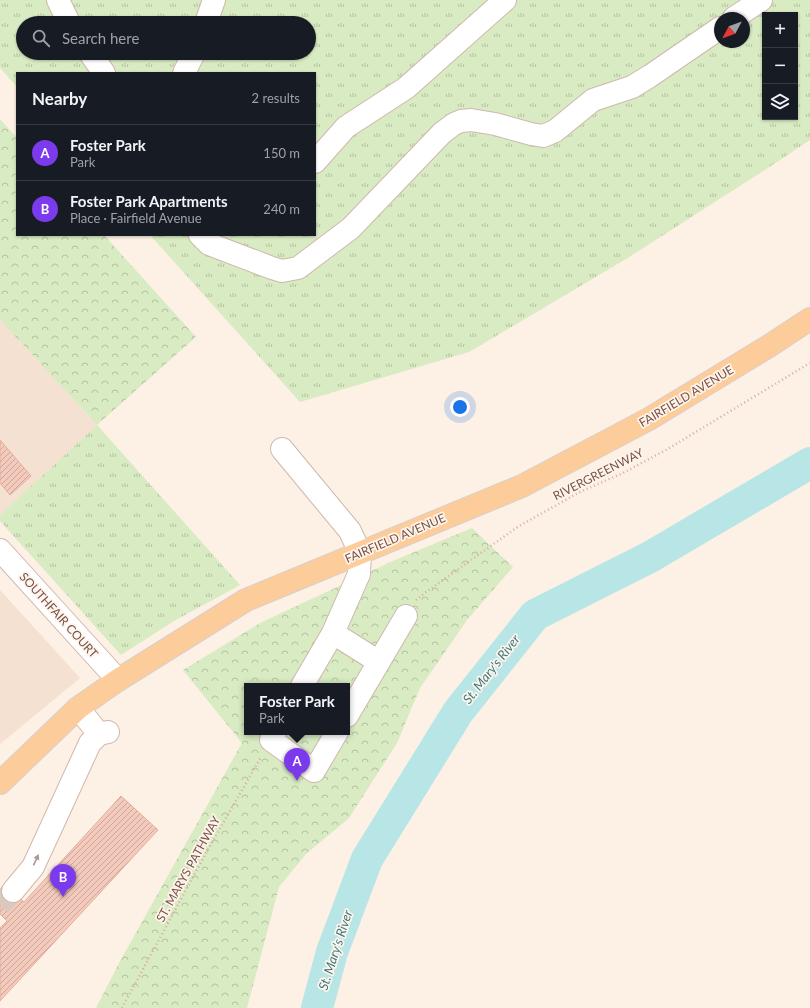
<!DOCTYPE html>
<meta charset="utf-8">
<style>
:root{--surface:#171b24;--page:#20242c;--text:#f1f3f6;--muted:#9ea1a6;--line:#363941;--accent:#7c3aed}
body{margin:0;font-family:Lato,sans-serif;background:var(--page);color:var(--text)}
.controls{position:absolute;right:12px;top:12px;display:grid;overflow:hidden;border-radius:0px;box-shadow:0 1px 3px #0004}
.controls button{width:36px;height:36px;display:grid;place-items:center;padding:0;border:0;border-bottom:1px solid var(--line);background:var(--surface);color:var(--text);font:20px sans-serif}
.compass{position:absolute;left:714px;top:12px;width:36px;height:36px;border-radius:50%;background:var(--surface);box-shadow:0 1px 3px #0004;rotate:229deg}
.you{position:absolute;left:460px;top:407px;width:14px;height:14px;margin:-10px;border:3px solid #fff;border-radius:50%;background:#1a73e8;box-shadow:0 0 0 6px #1a73e833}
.badge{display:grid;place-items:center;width:26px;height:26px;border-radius:50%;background:var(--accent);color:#fff;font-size:13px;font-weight:700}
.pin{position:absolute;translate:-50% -33px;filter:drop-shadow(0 1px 2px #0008)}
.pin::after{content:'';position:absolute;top:21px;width:14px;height:12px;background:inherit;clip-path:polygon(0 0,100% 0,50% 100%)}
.popup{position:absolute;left:244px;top:683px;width:106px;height:52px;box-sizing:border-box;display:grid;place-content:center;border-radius:0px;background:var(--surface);filter:drop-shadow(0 1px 3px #0005);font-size:13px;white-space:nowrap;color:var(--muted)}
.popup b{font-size:15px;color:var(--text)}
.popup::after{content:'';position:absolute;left:50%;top:100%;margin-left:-8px;border:8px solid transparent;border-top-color:var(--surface)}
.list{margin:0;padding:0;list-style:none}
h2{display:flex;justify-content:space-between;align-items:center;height:52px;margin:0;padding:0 16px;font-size:17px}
h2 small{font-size:13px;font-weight:400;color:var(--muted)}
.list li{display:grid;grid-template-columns:26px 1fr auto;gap:12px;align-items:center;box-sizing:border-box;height:56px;padding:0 16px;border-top:1px solid var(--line)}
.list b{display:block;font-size:15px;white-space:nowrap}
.list p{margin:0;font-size:13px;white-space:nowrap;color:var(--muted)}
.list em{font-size:13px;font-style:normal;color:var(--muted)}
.icon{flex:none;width:22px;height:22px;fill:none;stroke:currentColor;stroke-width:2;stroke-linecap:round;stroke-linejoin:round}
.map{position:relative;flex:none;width:810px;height:1008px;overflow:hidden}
.search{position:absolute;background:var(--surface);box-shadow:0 1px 3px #0004;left:16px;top:16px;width:300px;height:44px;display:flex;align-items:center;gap:10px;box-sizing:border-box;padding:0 14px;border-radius:22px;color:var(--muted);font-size:15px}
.panel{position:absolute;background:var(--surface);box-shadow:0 1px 3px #0004;left:16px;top:72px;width:300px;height:164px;border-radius:0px}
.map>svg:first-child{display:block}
.residential{fill:#f4e1d2}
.grass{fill:url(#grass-tufts);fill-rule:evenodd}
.forest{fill:url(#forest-crowns);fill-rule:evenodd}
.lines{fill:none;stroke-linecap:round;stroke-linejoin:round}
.river{stroke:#b8e6e7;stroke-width:32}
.building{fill:url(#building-hatch);stroke:#e6ae9b}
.minor-tunnel{stroke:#dbc9bd;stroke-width:22;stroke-dasharray:22 11;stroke-linecap:butt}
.minor-casing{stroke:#d0b8ad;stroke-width:24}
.major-casing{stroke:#d9cfcc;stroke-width:24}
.path{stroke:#d8ad9e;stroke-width:2.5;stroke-dasharray:1 3;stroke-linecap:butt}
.minor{stroke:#fff;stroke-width:22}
.major{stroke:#fccc9b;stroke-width:22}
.oneway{fill:#ad9892}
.labels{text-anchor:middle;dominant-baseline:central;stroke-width:3.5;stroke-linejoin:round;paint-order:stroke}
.street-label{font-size:12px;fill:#765349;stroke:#fff4eb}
.water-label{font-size:13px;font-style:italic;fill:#3c797c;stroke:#fff4eb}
</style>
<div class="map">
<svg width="810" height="1008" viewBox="0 0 810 1008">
<defs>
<pattern id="grass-tufts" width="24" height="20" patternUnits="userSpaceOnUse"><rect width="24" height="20" fill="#d8ebc2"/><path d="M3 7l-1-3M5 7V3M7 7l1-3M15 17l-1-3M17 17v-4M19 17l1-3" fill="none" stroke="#b4c1a0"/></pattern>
<pattern id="forest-crowns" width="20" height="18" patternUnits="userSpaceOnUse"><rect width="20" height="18" fill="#d8ebc2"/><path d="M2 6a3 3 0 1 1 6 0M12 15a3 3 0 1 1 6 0" fill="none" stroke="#b4c1a0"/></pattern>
<pattern id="building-hatch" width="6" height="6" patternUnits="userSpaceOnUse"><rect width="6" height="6" fill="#f3cabb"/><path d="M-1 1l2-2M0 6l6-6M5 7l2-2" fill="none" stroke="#c9a79a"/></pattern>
</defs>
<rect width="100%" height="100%" fill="#fdf0e4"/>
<g class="residential">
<path d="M0 320 97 425 0 515Z"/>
<path d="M0 590 80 678 0 744Z"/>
</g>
<g class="grass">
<path d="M0 0H810V140L768 168 626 259 469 352 300 402 150 235H315V73H17V87L0 68ZM765 15H795V117H765ZM720 18H744V42H720ZM23 23H309V53H23Z"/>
<path d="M97 425 240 585 174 621 121 655 0 521V515Z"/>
</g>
<g class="forest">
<path d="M0 119 17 138V235H104L196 337 97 425 0 320Z"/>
<path d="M472 528 513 567 467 620 420 688 397 743 349 818 306 854 279 887 247 1008H96L119 963 242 743 183 670 260 623 395 560ZM247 686H347V732H247Z"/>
</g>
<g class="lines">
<path class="river" d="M317 1008 332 952 367 859 458 712 535 615 650 557 810 463"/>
</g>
<g class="building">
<path d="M0 440 31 476 10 495 0 483Z"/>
<path d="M121 796 158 830 0 1001V928L7 921 0 914V889L5 884 24 902Z"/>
</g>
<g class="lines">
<path class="minor-tunnel" d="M0 905 13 891"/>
<defs>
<g id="minor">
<path d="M58 0 69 23"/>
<path d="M734 18 761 0"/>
<path d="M206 23 214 0"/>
<path d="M90 53 104 73"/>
<path d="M184 73 194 53"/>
<path d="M315 162 346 127 406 88 505 0"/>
<path d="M200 235 209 244 272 268 282 271 298 268 351 228 442 133 454 124 461 121 471 120 495 124 531 134 543 136 555 131 593 100 632 87 650 76 720 28"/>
<path d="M282 449 350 531 360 553 359 574 333 633 302 686"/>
<path d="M0 550 118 680"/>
<path d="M333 633 379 662"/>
<path d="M78 708 99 734"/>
<path d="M347 716 406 616"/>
<path d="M275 732 271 740 314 771 337 732"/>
<path d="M13 891 33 867 90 743 99 734 108 732"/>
</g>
<path id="major" d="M0 783 78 708 118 680 246 600 522 486 649 419 769 346 810 319"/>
</defs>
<use href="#minor" class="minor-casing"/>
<use href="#major" class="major-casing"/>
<g class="path">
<path d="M416 600 426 592 519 526 580 492 623 473 666 450 810 363"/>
<path d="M122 1008 206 853 261 757"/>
</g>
<use href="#minor" class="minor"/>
<use href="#major" class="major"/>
</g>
<defs><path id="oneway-solid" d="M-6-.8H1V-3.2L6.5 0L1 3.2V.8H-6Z"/></defs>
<use class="oneway" href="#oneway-solid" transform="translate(36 860) rotate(-65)"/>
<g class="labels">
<g class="street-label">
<text transform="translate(686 396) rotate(-31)">FAIRFIELD AVENUE</text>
<text transform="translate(598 474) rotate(-27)">RIVERGREENWAY</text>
<text transform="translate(395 538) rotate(-23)">FAIRFIELD AVENUE</text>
<text transform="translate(59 615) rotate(48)">SOUTHFAIR COURT</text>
<text transform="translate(188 869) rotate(-61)">ST. MARYS PATHWAY</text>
</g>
<g class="water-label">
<text transform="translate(491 669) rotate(-52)">St. Mary's River</text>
<text transform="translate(335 950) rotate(-72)">St. Mary's River</text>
</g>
</g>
</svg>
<div class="controls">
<button>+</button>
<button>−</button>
<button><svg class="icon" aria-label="layers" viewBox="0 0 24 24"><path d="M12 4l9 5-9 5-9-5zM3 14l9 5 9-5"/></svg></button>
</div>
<svg class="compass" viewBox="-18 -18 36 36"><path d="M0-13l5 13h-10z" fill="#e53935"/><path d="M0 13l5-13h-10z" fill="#9ea1a6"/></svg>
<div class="you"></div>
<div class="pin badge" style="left:297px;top:781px">A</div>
<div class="popup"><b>Foster Park</b>Park</div>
<div class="pin badge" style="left:63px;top:897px">B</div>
<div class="search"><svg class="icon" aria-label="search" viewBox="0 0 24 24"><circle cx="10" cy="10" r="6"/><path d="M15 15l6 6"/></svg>Search here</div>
<section class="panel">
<h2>Nearby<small>2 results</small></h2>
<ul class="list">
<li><span class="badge">A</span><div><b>Foster Park</b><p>Park</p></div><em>150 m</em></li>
<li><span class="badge">B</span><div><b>Foster Park Apartments</b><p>Place · Fairfield Avenue</p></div><em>240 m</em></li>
</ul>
</section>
</div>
